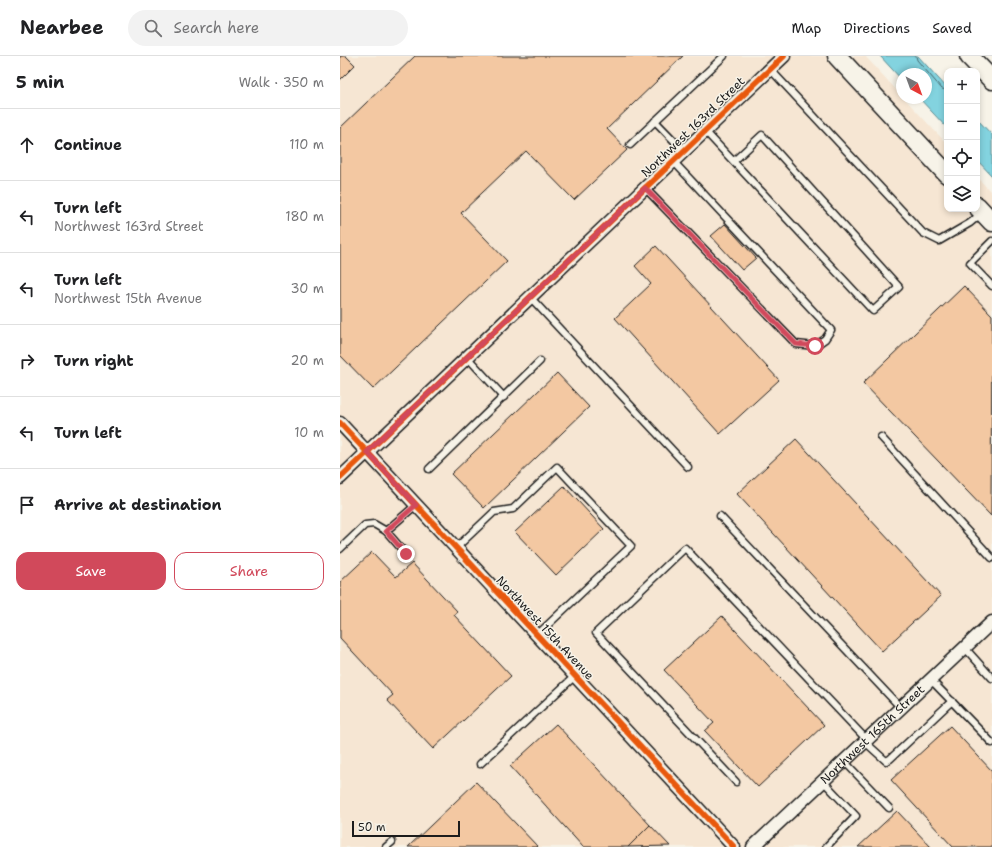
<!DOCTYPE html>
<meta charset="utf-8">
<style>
:root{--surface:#fff;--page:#f2f2f2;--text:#202124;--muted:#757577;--line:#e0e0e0;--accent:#d1495b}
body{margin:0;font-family:"Shantell Sans",sans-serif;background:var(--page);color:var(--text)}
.controls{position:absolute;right:12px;top:12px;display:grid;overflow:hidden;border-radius:8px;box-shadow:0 2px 6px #0003}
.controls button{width:36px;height:36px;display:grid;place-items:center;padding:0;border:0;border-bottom:1px solid var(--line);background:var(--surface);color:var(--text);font:20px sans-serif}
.compass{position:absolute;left:556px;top:12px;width:36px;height:36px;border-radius:50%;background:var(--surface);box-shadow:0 2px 6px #0003;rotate:139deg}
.scale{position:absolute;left:12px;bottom:10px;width:108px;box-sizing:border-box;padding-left:4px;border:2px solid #1c1c1c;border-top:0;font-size:11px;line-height:14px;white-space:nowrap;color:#1c1c1c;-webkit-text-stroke:3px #f7f3e8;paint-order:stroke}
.stop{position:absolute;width:12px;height:12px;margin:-9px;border:3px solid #d1495b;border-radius:50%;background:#fff}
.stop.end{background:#d1495b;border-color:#fff;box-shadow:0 1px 4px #0008}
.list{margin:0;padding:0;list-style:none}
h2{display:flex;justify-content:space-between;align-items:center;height:52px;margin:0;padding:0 16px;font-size:17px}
h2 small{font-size:13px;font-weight:400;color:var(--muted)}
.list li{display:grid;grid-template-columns:26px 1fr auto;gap:12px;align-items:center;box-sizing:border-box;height:72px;padding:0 16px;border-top:1px solid var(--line)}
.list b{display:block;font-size:15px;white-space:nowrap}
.list p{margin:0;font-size:13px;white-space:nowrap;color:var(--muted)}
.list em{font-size:13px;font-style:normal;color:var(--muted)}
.actions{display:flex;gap:8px;padding:12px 16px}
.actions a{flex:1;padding:9px 0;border:1px solid var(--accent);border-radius:12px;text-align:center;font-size:14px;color:var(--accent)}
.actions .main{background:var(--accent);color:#fff}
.icon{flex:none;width:22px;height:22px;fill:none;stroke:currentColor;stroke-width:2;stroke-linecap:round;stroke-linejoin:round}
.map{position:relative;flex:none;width:652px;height:791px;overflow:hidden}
header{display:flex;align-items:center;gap:24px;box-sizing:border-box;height:56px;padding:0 20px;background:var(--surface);border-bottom:1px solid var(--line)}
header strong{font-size:19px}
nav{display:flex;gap:22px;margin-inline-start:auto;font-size:14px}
.search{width:280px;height:36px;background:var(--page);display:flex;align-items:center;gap:10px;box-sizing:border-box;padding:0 14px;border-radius:22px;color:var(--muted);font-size:15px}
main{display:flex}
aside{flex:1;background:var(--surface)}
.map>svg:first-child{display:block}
.built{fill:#f6e6d3}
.water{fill:#83d3df;stroke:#5a8a91}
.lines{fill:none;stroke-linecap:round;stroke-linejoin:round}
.shore{stroke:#45656a;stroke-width:1}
.building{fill:#f3c8a2;stroke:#1c1c1c}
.lane-casing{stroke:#1c1c1c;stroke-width:9}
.street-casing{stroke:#1c1c1c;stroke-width:15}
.secondary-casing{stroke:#1c1c1c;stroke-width:21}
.lane{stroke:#f7f3e8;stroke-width:6}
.street{stroke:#f7f3e8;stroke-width:12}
.secondary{stroke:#f7f3e8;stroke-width:18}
.cycleway-casing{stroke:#f7f3e8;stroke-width:8}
.cycleway{stroke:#e8590c;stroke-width:6}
.route{stroke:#d1495b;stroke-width:5}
.labels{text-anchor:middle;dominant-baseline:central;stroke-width:3;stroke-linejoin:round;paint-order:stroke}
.street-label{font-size:12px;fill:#1c1c1c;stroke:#f7f3e8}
</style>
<header>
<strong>Nearbee</strong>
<div class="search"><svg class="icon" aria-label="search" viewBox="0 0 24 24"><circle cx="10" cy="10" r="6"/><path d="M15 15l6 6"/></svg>Search here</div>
<nav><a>Map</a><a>Directions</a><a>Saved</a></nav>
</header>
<main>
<aside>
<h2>5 min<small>Walk · 350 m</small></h2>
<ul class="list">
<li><svg class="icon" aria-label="ahead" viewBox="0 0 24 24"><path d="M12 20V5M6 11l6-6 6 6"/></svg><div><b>Continue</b></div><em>110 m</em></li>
<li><svg class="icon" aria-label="left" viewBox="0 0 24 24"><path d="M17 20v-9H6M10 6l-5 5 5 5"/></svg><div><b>Turn left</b><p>Northwest 163rd Street</p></div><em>180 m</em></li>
<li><svg class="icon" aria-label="left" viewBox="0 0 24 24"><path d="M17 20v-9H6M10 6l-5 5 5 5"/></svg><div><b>Turn left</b><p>Northwest 15th Avenue</p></div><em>30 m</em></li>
<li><svg class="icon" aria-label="right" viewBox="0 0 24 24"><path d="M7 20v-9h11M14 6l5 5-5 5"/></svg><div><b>Turn right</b></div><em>20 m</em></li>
<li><svg class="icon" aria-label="left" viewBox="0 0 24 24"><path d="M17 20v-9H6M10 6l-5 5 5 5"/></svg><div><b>Turn left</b></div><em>10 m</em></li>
<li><svg class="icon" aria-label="arrive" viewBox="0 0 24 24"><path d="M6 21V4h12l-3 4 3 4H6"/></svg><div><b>Arrive at destination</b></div></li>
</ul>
<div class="actions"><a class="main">Save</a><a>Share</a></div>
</aside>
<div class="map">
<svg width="652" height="791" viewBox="0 0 652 791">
<rect width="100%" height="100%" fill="#f7f3e8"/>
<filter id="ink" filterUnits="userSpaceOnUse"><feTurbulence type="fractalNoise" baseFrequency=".025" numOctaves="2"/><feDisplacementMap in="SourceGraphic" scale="8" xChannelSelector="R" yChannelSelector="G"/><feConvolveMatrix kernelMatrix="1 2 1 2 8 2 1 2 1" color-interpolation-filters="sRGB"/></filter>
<g filter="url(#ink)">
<path class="built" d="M0 0H525L562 40V42H564L607 88V153H637V121L652 137V791H0Z"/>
<g class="water">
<path d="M540 0H578L607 32V72L579 42H586V18H562V24Z"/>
<path d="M637 63 652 79V120L637 104Z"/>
</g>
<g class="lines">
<path class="shore" d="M576 0 577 4 602 33 607 34"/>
</g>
<g class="building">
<path d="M0 0H6L15 9 0 24Z"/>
<path d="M75 0H343L267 73 287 94 234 144 186 95 121 157 167 205 33 333 0 299V72Z"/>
<path d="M385 168 416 202 402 214 371 180Z"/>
<path d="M316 190 439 324 380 378 275 262 311 228 295 210Z"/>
<path d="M624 230 652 259 651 460 523 327Z"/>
<path d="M217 317 249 351 144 452 111 418Z"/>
<path d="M456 383 601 540 542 595 397 438Z"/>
<path d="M224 430 264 473 216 519 175 476Z"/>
<path d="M32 496 56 521 72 507 117 555 114 559 171 620 93 693 47 644 53 639 0 582V526Z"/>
<path d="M382 560 484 669 418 731 365 675 374 667 324 614Z"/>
<path d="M216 668 310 769 288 791H243L170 710Z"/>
<path d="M610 670 652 715V791H613L551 724Z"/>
<path d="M136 726 198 791H68Z"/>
<path d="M557 755 591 791H518Z"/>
<path d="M310 769 330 790 288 791Z"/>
</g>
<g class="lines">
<defs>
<g id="lane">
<path d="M430 13 583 177 599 185 630 167 642 157"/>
<path d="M315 65 344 95"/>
<path d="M365 75 533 255 559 231 422 79 394 105"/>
<path d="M290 89 384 0"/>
<path d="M305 132 456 288 475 290 485 283 491 274 333 105"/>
<path d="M652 185 630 207 652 230"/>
<path d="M190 241 348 411"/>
<path d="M127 301 164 341"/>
<path d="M541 381 652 502"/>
<path d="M89 413 200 305"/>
<path d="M380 460 561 652"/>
<path d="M46 475 76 449"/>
<path d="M116 492 154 456 173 453 217 411 291 490 197 579"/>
<path d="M0 493 25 469 34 468 46 475 66 498"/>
<path d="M625 592 652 622"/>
<path d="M591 624 652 687"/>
<path d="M525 686 546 705 550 703 612 645"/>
<path d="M504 705 549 752"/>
<path d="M140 708 235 620"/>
<path d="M483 725 516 760 486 791"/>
<path d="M396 726 256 577 345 492 527 684"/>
<path d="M46 791 52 786"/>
</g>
<g id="street">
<path d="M0 367 394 791"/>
<path d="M0 422 444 0"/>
<path id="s1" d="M413 791 652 566"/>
</g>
<g id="secondary">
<path d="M497 0 607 118"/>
<path d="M629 0 652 24"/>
<path d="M637 150 652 166"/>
</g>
</defs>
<use href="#lane" class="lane-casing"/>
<use href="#street" class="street-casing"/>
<use href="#secondary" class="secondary-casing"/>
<use href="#lane" class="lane"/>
<use href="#street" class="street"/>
<use href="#secondary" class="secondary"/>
<defs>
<g id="cycleway">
<path d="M0 367 394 791"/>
<path d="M0 422 444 0"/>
</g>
</defs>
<use href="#cycleway" class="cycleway-casing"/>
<use href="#cycleway" class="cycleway"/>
</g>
</g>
<g class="lines" filter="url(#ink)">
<path class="route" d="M66 498 46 475 76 449 27 396 305 132 456 288 475 290"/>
</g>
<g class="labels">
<g class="street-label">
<text transform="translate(353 71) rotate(-44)">Northwest 163rd Street</text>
<text transform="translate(205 572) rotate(47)">Northwest 15th Avenue</text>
<text stroke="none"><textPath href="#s1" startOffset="164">Northwest 165th Street</textPath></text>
</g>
</g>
</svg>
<div class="controls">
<button>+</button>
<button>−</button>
<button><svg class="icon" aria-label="locate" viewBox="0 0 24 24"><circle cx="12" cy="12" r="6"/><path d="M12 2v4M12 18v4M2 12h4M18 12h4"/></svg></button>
<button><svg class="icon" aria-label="layers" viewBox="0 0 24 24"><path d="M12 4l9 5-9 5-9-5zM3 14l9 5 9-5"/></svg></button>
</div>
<svg class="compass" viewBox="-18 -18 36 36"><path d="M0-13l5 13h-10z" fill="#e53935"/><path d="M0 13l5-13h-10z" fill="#757577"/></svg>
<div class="scale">50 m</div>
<div class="stop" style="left:475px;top:290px"></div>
<div class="stop end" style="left:66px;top:498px"></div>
</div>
</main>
